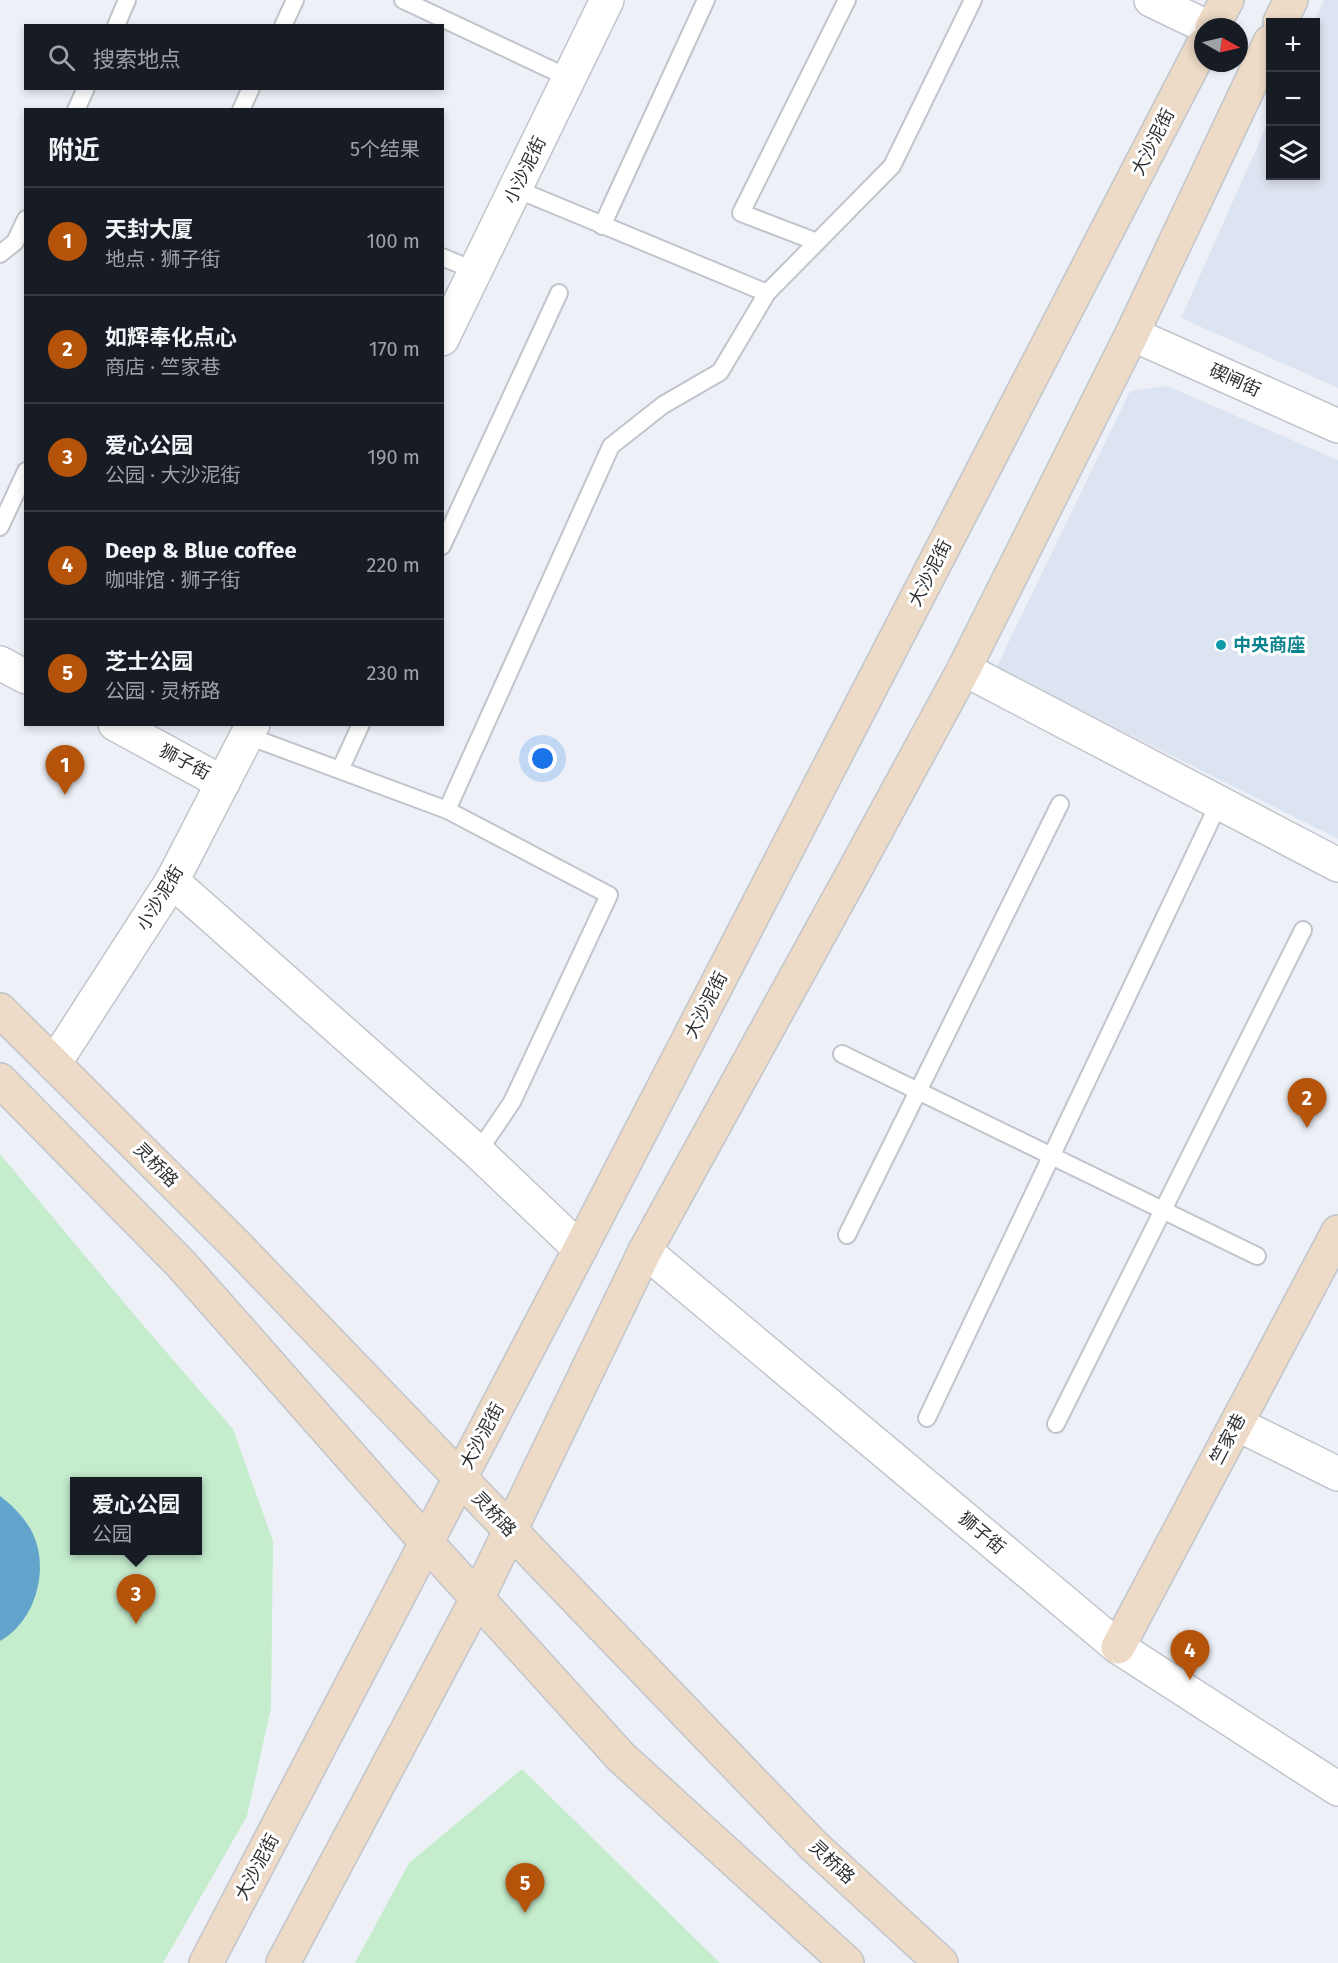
<!DOCTYPE html>
<html lang="zh">
<meta charset="utf-8">
<style>
:root{--surface:#171b24;--page:#20242c;--text:#f1f3f6;--muted:#9ea1a6;--line:#363941;--accent:#b45309}
body{margin:0;font-family:"Fira Sans","Noto Sans SC",sans-serif;background:var(--page);color:var(--text)}
.controls{position:absolute;right:18px;top:18px;display:grid;overflow:hidden;border-radius:0px;box-shadow:0 3px 9px #0003}
.controls button{width:54px;height:54px;display:grid;place-items:center;padding:0;border:0;border-bottom:2px solid var(--line);background:var(--surface);color:var(--text);font:30px sans-serif}
.compass{position:absolute;left:1194px;top:18px;width:54px;height:54px;border-radius:50%;background:var(--surface);box-shadow:0 3px 9px #0003;rotate:98deg}
.you{position:absolute;left:543px;top:759px;width:21px;height:21px;margin:-15px;border:4px solid #fff;border-radius:50%;background:#1a73e8;box-shadow:0 0 0 9px #1a73e833}
.badge{display:grid;place-items:center;width:39px;height:39px;border-radius:50%;background:var(--accent);color:#fff;font-size:20px;font-weight:700}
.pin{position:absolute;translate:-50% -50px;filter:drop-shadow(0 2px 3px #0008)}
.pin::after{content:'';position:absolute;top:32px;width:21px;height:18px;background:inherit;clip-path:polygon(0 0,100% 0,50% 100%)}
.popup{position:absolute;left:70px;top:1477px;width:132px;height:78px;box-sizing:border-box;display:grid;place-content:center;border-radius:0px;background:var(--surface);filter:drop-shadow(0 2px 4px #0005);font-size:20px;white-space:nowrap;color:var(--muted)}
.popup b{font-size:22px;color:var(--text)}
.popup::after{content:'';position:absolute;left:50%;top:100%;margin-left:-12px;border:12px solid transparent;border-top-color:var(--surface)}
.list{margin:0;padding:0;list-style:none}
h2{display:flex;justify-content:space-between;align-items:center;height:78px;margin:0;padding:0 24px;font-size:26px}
h2 small{font-size:20px;font-weight:400;color:var(--muted)}
.list li{display:grid;grid-template-columns:39px 1fr auto;gap:18px;align-items:center;box-sizing:border-box;height:108px;padding:0 24px;border-top:2px solid var(--line)}
.list b{display:block;font-size:22px;white-space:nowrap}
.list p{margin:0;font-size:20px;white-space:nowrap;color:var(--muted)}
.list em{font-size:20px;font-style:normal;color:var(--muted)}
.icon{flex:none;width:33px;height:33px;fill:none;stroke:currentColor;stroke-width:2;stroke-linecap:round;stroke-linejoin:round}
.map{position:relative;flex:none;width:1338px;height:1963px;overflow:hidden}
.search{position:absolute;background:var(--surface);box-shadow:0 3px 9px #0003;left:24px;top:24px;width:420px;height:66px;display:flex;align-items:center;gap:15px;box-sizing:border-box;padding:0 21px;border-radius:0px;color:var(--muted);font-size:22px}
.panel{position:absolute;background:var(--surface);box-shadow:0 3px 9px #0003;left:24px;top:108px;width:420px;height:618px;border-radius:0px}
.map>svg:first-child{display:block}
.built{fill:#dde4f1}
.green{fill:#c5eccd;fill-rule:evenodd}
.water{fill:#62a4cb}
.lines{fill:none;stroke-linecap:round;stroke-linejoin:round}
.lane-casing{stroke:#c1c5cb;stroke-width:20}
.street-casing{stroke:#c1c5cb;stroke-width:36}
.secondary-casing{stroke:#c1c5cb;stroke-width:36}
.lane{stroke:#fff;stroke-width:16}
.street{stroke:#fff;stroke-width:33}
.secondary{stroke:#eddbc7;stroke-width:33}
.culture-dot{fill:#0f9aa8;stroke:#fff;stroke-width:2}
.labels{text-anchor:middle;dominant-baseline:central;stroke-width:6;stroke-linejoin:round;paint-order:stroke}
.street-label{font-size:18px;fill:#2f3032;stroke:#fff}
.culture-label{font-size:18px;font-weight:bold;fill:#0d838f;stroke:#fff;text-anchor:start}
</style>
<div class="map">
<svg width="1338" height="1963" viewBox="0 0 1338 1963">
<rect width="100%" height="100%" fill="#edf1f7"/>
<g class="built">
<path d="M1324 0H1338V388L1181 318 1270 118V176H1316V22H1314Z"/>
<path d="M1167 386 1338 460V839L996 668 1130 391Z"/>
</g>
<g class="green">
<path d="M0 1154 136 1317 233 1429 273 1541 271 1708 247 1816 163 1963H0ZM74 1482H198V1550H74Z"/>
<path d="M522 1769 720 1963H355L409 1863Z"/>
</g>
<path class="water" d="M0 1496C13 1506 23 1516 31 1530 51 1567 36 1621 0 1641Z"/>
<g class="lines">
<defs>
<g id="lane">
<path d="M403 0 569 78"/>
<path d="M116 26 127 0"/>
<path d="M283 26 295 0"/>
<path d="M76 110 86 88"/>
<path d="M241 110 251 88"/>
<path d="M516 189 767 293 892 166 973 0"/>
<path d="M602 226 706 0"/>
<path d="M817 242 741 213 847 0"/>
<path d="M0 254 15 242 26 219"/>
<path d="M442 257 476 271"/>
<path d="M0 527 26 471"/>
<path d="M442 546 559 293"/>
<path d="M248 736 447 810 609 895 512 1102 478 1152"/>
<path d="M340 770 361 724"/>
<path d="M447 810 611 446 663 405 720 372 767 293"/>
<path d="M842 1054 1257 1256"/>
<path d="M847 1235 1060 804"/>
<path d="M927 1418 1219 803"/>
<path d="M1056 1424 1303 930"/>
</g>
<g id="street">
<path d="M1151 0 1207 27"/>
<path d="M1132 334 1338 426"/>
<path d="M442 339 607 0"/>
<path d="M0 663 26 677"/>
<path d="M964 669 1338 865"/>
<path d="M115 724 223 783"/>
<path d="M172 881 478 1152 580 1249"/>
<path d="M54 1064 172 881 253 724"/>
<path d="M645 1251 1118 1647 1338 1789"/>
<path d="M1237 1424 1338 1474"/>
</g>
<g id="secondary">
<path d="M1280 22 1291 0"/>
<path d="M1212 27 1227 0"/>
<path d="M0 1010 238 1247 814 1846 941 1963"/>
<path d="M0 1080 181 1264 427 1543 621 1757 847 1963"/>
<path d="M1118 1647 1338 1232"/>
<path d="M206 1963 580 1249 1203 45"/>
<path d="M283 1963 477 1599 645 1251 857 866 964 669 1132 334 1270 42"/>
</g>
</defs>
<use href="#lane" class="lane-casing"/>
<use href="#street" class="street-casing"/>
<use href="#secondary" class="secondary-casing"/>
<use href="#lane" class="lane"/>
<use href="#street" class="street"/>
<use href="#secondary" class="secondary"/>
</g>
<circle class="culture-dot" cx="1221" cy="645" r="6"/>
<g class="labels">
<g class="street-label">
<text transform="translate(1153 142) rotate(-63)">大沙泥街</text>
<text transform="translate(525 170) rotate(-64)">小沙泥街</text>
<text transform="translate(1235 380) rotate(24)">碶闸街</text>
<text transform="translate(930 573) rotate(-63)">大沙泥街</text>
<text transform="translate(185 762) rotate(28)">狮子街</text>
<text transform="translate(160 898) rotate(-59)">小沙泥街</text>
<text transform="translate(706 1005) rotate(-63)">大沙泥街</text>
<text transform="translate(156 1165) rotate(45)">灵桥路</text>
<text transform="translate(482 1436) rotate(-62)">大沙泥街</text>
<text transform="translate(1228 1439) rotate(-62)">竺家巷</text>
<text transform="translate(494 1514) rotate(46)">灵桥路</text>
<text transform="translate(982 1533) rotate(40)">狮子街</text>
<text transform="translate(832 1862) rotate(43)">灵桥路</text>
<text transform="translate(257 1867) rotate(-62)">大沙泥街</text>
</g>
<g class="culture-label">
<text x="1233" y="645">中央商座</text>
</g>
</g>
</svg>
<div class="controls">
<button>+</button>
<button>−</button>
<button><svg class="icon" aria-label="layers" viewBox="0 0 24 24"><path d="M12 4l9 5-9 5-9-5zM3 14l9 5 9-5"/></svg></button>
</div>
<svg class="compass" viewBox="-18 -18 36 36"><path d="M0-13l5 13h-10z" fill="#e53935"/><path d="M0 13l5-13h-10z" fill="#9ea1a6"/></svg>
<div class="you"></div>
<div class="pin badge" style="left:65px;top:795px">1</div>
<div class="pin badge" style="left:1307px;top:1128px">2</div>
<div class="pin badge" style="left:136px;top:1624px">3</div>
<div class="popup"><b>爱心公园</b>公园</div>
<div class="pin badge" style="left:1190px;top:1680px">4</div>
<div class="pin badge" style="left:525px;top:1913px">5</div>
<div class="search"><svg class="icon" aria-label="search" viewBox="0 0 24 24"><circle cx="10" cy="10" r="6"/><path d="M15 15l6 6"/></svg>搜索地点</div>
<section class="panel">
<h2>附近<small>5个结果</small></h2>
<ul class="list">
<li><span class="badge">1</span><div><b>天封大厦</b><p>地点 · 狮子街</p></div><em>100 m</em></li>
<li><span class="badge">2</span><div><b>如辉奉化点心</b><p>商店 · 竺家巷</p></div><em>170 m</em></li>
<li><span class="badge">3</span><div><b>爱心公园</b><p>公园 · 大沙泥街</p></div><em>190 m</em></li>
<li><span class="badge">4</span><div><b>Deep &amp; Blue coffee</b><p>咖啡馆 · 狮子街</p></div><em>220 m</em></li>
<li><span class="badge">5</span><div><b>芝士公园</b><p>公园 · 灵桥路</p></div><em>230 m</em></li>
</ul>
</section>
</div>
